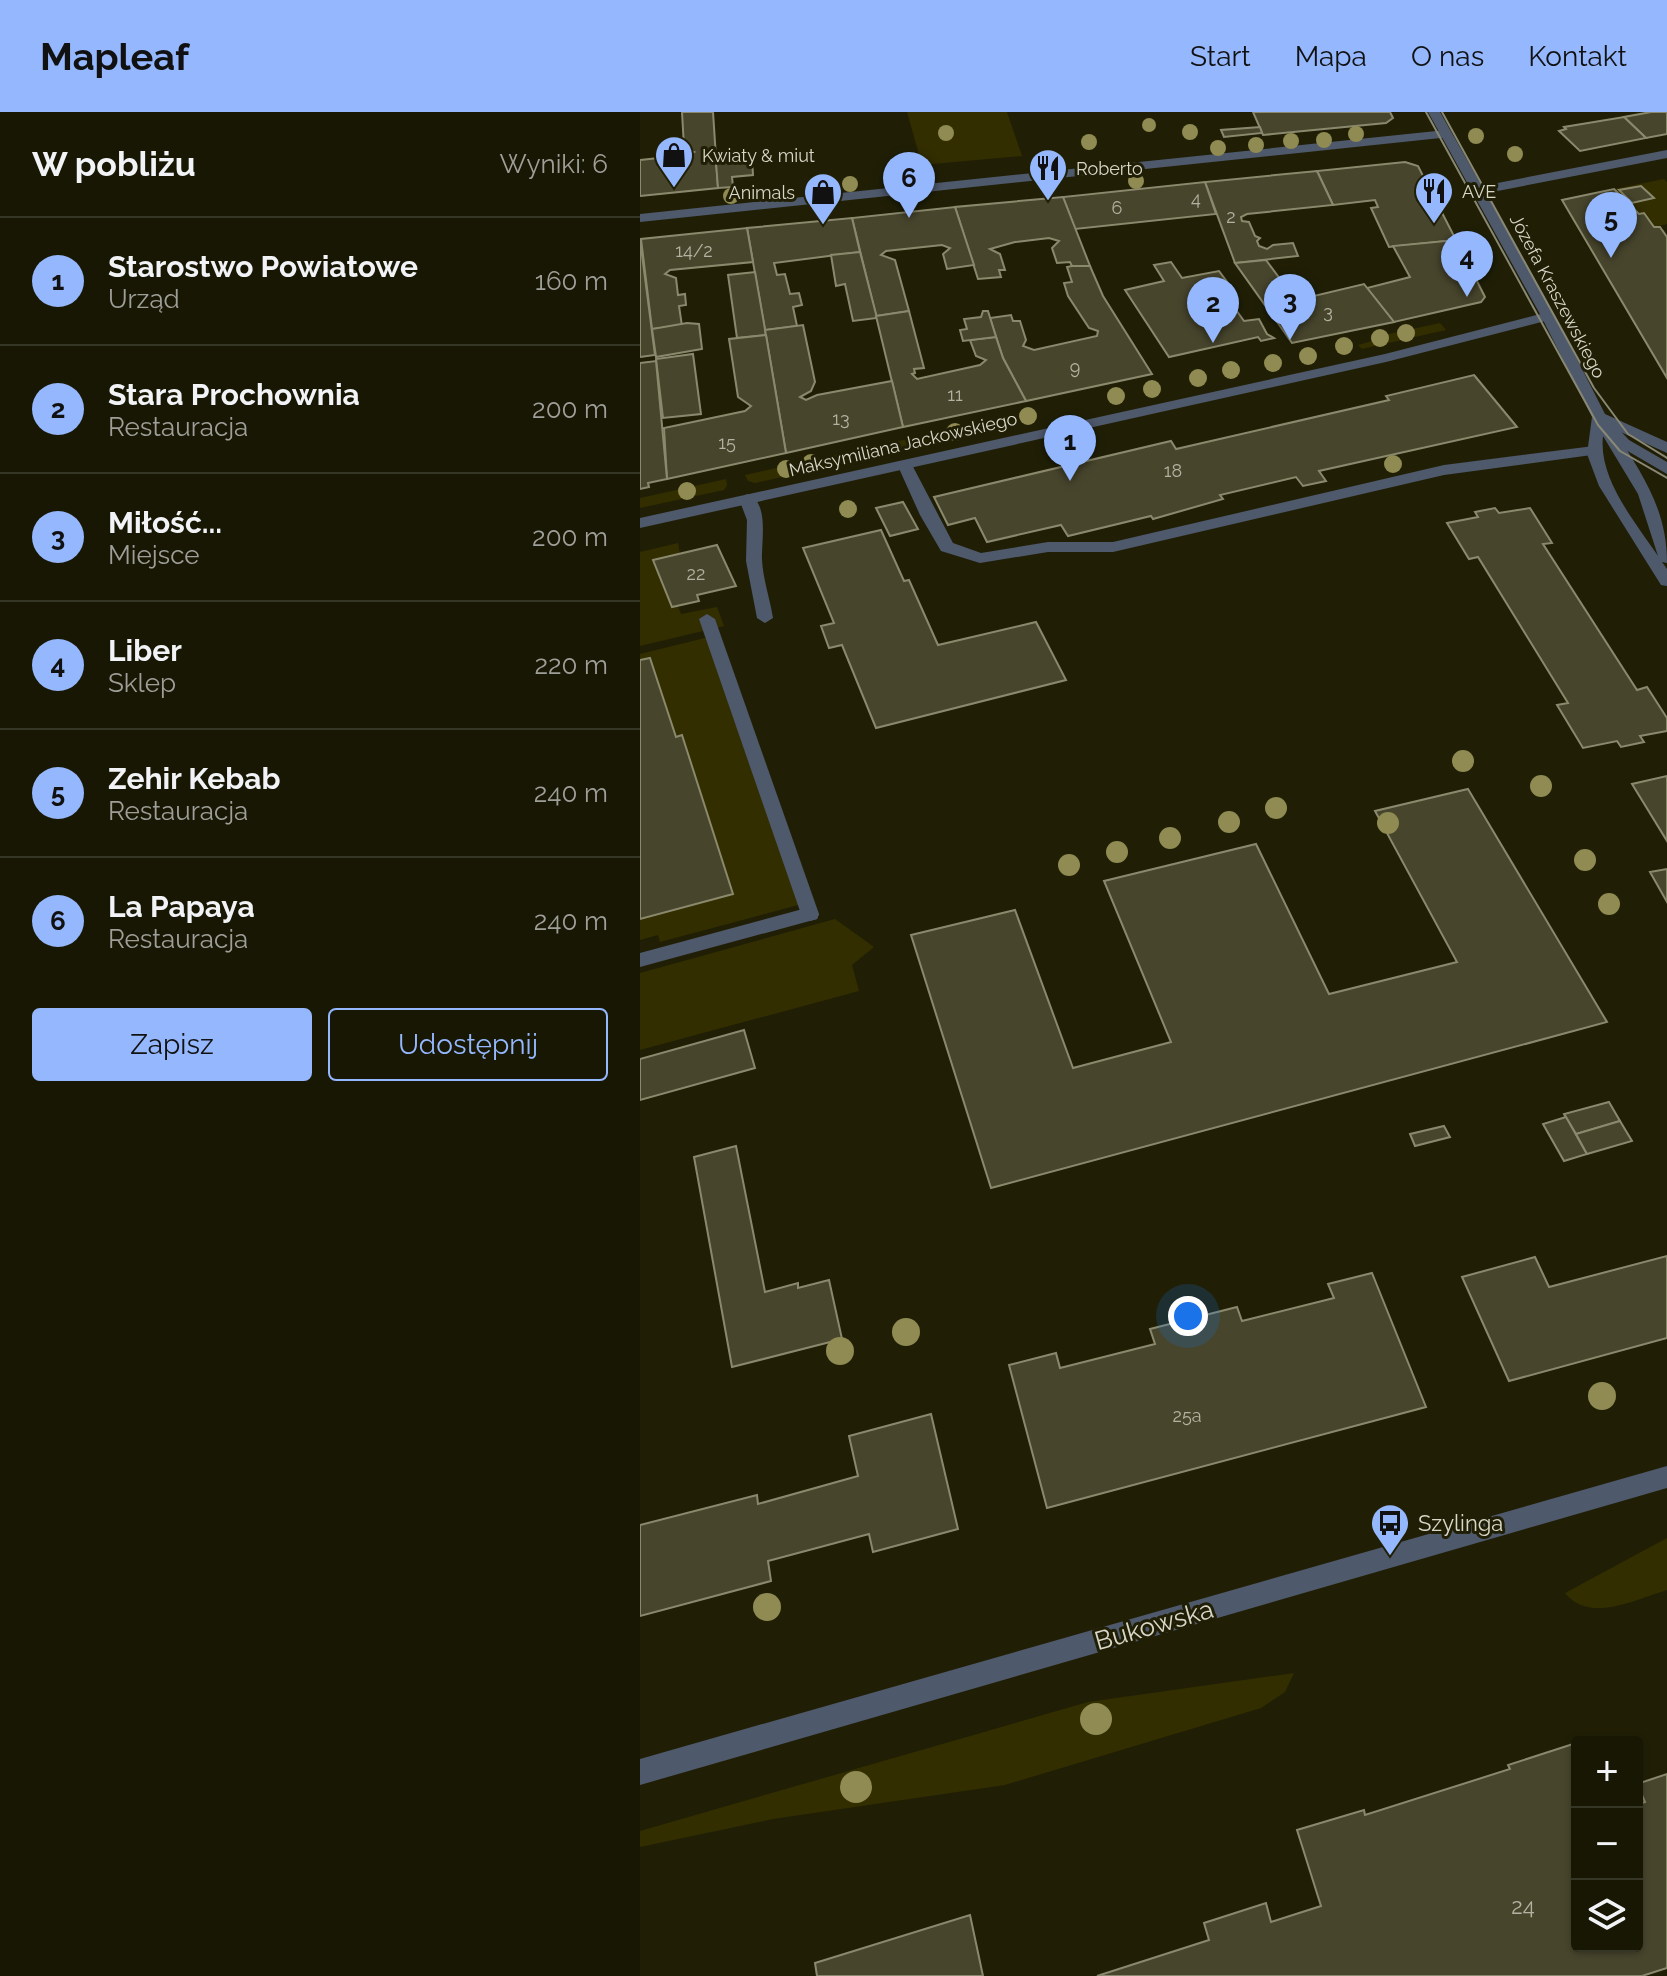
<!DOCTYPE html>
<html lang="pl">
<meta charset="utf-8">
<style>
:root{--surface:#181704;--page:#252413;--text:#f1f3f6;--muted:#9f9f9a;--line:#363626;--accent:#94b7fd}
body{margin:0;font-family:Raleway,sans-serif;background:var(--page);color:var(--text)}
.controls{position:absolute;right:24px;bottom:24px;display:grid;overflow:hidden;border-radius:8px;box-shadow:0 2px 6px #0004}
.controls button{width:72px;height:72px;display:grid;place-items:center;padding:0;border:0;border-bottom:2px solid var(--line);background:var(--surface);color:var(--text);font:40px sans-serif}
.you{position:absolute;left:548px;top:1204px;width:28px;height:28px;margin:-20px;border:6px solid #fff;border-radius:50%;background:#1a73e8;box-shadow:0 0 0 12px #1a73e833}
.badge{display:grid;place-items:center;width:52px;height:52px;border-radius:50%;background:var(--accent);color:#111;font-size:26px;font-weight:700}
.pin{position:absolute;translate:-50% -66px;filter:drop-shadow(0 2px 4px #0008)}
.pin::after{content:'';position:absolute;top:42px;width:28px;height:24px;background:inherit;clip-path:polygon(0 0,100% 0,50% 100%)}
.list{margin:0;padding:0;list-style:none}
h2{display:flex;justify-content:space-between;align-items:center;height:104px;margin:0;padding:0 32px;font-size:34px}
h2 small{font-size:26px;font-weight:400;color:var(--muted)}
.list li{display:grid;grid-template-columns:52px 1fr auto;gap:24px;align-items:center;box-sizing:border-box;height:128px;padding:0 32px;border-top:2px solid var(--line)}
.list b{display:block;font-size:30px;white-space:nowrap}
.list p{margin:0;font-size:26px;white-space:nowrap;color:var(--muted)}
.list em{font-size:26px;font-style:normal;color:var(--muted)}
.actions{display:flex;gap:16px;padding:24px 32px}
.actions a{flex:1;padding:18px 0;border:2px solid var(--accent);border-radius:8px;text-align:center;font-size:28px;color:var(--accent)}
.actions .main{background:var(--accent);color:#111}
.icon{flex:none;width:44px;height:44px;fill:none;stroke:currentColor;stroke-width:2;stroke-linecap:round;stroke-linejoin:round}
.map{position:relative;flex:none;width:1027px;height:1864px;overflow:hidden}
header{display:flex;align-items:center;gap:48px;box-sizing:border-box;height:112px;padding:0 40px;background:var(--accent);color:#111}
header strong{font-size:38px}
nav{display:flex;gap:44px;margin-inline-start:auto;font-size:28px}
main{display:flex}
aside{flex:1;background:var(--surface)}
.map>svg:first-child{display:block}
.green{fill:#322e00}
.building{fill:#47452c;stroke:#8b896d;stroke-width:2}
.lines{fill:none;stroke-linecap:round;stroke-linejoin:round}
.service{fill:#4f596c;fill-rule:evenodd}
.pedestrian{fill:#4f596c;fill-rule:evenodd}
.minor{fill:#4f596c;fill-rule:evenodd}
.tertiary{fill:#4f596c;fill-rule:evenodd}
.tram{stroke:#898874;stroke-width:2}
.tree{fill:#8f8b52}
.labels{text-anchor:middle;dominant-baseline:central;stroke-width:6;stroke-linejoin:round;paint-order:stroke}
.far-poi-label{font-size:18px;fill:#d8d7c8;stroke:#201f06;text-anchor:start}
.number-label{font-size:18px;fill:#b4b2a1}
.far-street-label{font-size:18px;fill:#d8d7c8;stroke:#201f06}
.poi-label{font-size:22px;fill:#d8d7c8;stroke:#201f06;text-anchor:start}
.near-number-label{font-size:22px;fill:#b4b2a1}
.near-street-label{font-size:26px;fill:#d8d7c8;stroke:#201f06}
</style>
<header>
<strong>Mapleaf</strong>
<nav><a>Start</a><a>Mapa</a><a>O nas</a><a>Kontakt</a></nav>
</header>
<main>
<aside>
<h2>W pobliżu<small>Wyniki: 6</small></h2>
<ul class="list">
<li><span class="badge">1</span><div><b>Starostwo Powiatowe</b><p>Urząd</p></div><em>160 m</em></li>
<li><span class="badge">2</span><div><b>Stara Prochownia</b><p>Restauracja</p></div><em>200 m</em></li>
<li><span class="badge">3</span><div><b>Miłość...</b><p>Miejsce</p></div><em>200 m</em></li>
<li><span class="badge">4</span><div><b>Liber</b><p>Sklep</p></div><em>220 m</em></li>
<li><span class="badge">5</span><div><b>Zehir Kebab</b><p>Restauracja</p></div><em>240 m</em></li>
<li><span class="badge">6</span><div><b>La Papaya</b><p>Restauracja</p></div><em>240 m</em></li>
</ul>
<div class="actions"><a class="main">Zapisz</a><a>Udostępnij</a></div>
</aside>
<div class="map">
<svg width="1027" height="1864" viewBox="0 0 1027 1864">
<rect width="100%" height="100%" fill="#201f06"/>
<g class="green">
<path d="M267 0H367L382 44 282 53Z"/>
<path d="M1024 67 1027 70V112L1014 115 974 77Z"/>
<path d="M800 211 806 218 722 237 718 233 732 229 730 226Z"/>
<path d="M325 315 329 318 325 324 232 345 221 337Z"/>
<path d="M203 341 206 347 201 352 115 371 108 369 105 363Z"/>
<path d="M86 367 87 373 84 378 0 396V386Z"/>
<path d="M38 431 40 442 13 449 32 495 38 494 41 502 77 495 84 514 0 534V440Z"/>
<path d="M73 524 166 791 20 830 18 823 0 828V807L93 781 42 624 36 625 10 546 0 548V542Z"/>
<path d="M195 807 234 835 212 853 219 879 0 938V861Z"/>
<path d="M1027 1426V1478C996 1487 950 1512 925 1481Z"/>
<path d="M654 1561 645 1580 621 1596 365 1673 133 1707 0 1735V1719L448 1590Z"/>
</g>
<g class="building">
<path d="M42 0H73L78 76 0 84V48L47 43 54 40 44 35Z"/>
<path d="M613 0H750L753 6 746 11 623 23Z"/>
<path d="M1011 0H1027V22L1006 26 984 5Z"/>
<path d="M984 5 1006 26 940 39 919 19 926 17 924 15Z"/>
<path d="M620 15 622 21 584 25 581 18Z"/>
<path d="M112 47 113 63 92 65 93 75 78 76 76 51Z"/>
<path d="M765 50 778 54 816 128 749 135 731 96 738 95 735 88 693 93 677 59Z"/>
<path d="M677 59 693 93 607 102 601 105 602 109 609 110 615 124 620 126 617 129 619 134 627 137 633 133 653 131 658 144 595 151 565 70Z"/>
<path d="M565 70 576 102 435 117 423 85Z"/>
<path d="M1001 74 1014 86 992 91 979 78Z"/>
<path d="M974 77 999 102 1004 101 1014 115H1020L1027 125V266L922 88Z"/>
<path d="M423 85 450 154 433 156 430 150 417 151 412 136 419 129 409 126 375 130 350 137 360 142 365 158H359L361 165 338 167 315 95Z"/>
<path d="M315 95 334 153 307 157 303 142 310 136 302 133 246 139 241 143 255 148 269 199 236 204 212 106Z"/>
<path d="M212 106 220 140 134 151 137 163 145 162 150 182 159 181 162 193 153 195 157 214 125 218 107 116Z"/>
<path d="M107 116 113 150 30 158 25 162 36 166 38 183 45 182 46 193 39 194 42 214 12 217 1 127Z"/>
<path d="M0 127 15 243 0 245Z"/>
<path d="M816 128 845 185 841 190 754 210 727 176 770 165 753 134Z"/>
<path d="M220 140 237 206 213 209 205 172 196 174 191 143Z"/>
<path d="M626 148 646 175 648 181 642 188 653 189 724 172 754 210 652 231 595 151Z"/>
<path d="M531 150 542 166 579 159 591 175 581 177 604 209 619 207 627 222 634 226 621 229 618 225 529 245 485 178 524 169 514 153Z"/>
<path d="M432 154H450L463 184 512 262 386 289 363 246 350 206 371 203 373 209H380L386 228 383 234 394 238 457 224 458 219 449 216 428 184 424 171 432 170 427 155Z"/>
<path d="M115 160 126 223 97 226 88 163Z"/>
<path d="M269 199 284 256 274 257 275 261 272 262 277 267 340 253 346 248 336 244 330 228 356 225 363 246 386 289 263 315 236 204Z"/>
<path d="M343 199H348L356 225 323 229 320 218 327 217 324 207 341 205Z"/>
<path d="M47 211 59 212 62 237 16 245 12 217Z"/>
<path d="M163 213 175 270 171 279 160 285 166 288 177 283 252 269 263 315 146 341 125 218Z"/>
<path d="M126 223 146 341 27 367 24 316 105 299 111 294 98 285 89 227Z"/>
<path d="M53 242 61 302 23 306 16 247Z"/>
<path d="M16 249 27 367 8 371 9 375 0 377V251Z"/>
<path d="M834 263 877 315 679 359 686 369 663 374 656 365 580 383 583 387 513 407 511 404 428 424 421 413 347 430 335 406 308 413 294 385 531 329 536 337 749 288 746 284Z"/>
<path d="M263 390 278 417 250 424 236 396Z"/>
<path d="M855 396 859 401 890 396 912 431 903 432 997 578 1007 575 1027 606V619L1000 624 1004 630 981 635 977 629 943 636 917 593 928 591 838 445 829 447 807 411 838 405 835 400Z"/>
<path d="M241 418 264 469 269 468 298 533 396 510 426 568 236 616 202 533 189 536 181 514 194 511 163 436Z"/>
<path d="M77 433 96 474 57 483 59 489 32 495 13 448Z"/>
<path d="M10 546 36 625 42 623 93 782 0 807V548Z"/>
<path d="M1027 664V729L992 672Z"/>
<path d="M828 677 967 910 351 1076 271 823 375 798 433 956 531 930 464 769 616 732 689 882 817 850 735 699Z"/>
<path d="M1027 757V790L1010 760Z"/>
<path d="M104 918 115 956 0 988V947Z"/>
<path d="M969 990 980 1009 936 1022 924 1002Z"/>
<path d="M926 1005 947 1042 924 1049 903 1012Z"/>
<path d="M980 1009 992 1029 947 1042 936 1022Z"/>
<path d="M804 1014 810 1025 775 1034 770 1022Z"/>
<path d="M96 1034 125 1180 158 1171V1176L189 1168 202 1227 92 1255 54 1045Z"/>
<path d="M1027 1144V1226L869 1269 822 1165 895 1145 909 1175Z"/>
<path d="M732 1161 786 1295 407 1396 369 1253 416 1241 420 1256 515 1232 510 1217 597 1195 602 1209 694 1186 688 1172Z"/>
<path d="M291 1302 318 1417 233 1440 229 1422 128 1449 131 1469 0 1504V1413L117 1383 118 1392 218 1364 209 1324Z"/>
<path d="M933 1632 937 1643V1834H997V1693L1005 1690 997 1672 1027 1662V1856L1002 1864H457L569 1828 564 1811 626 1791 631 1810 681 1794 657 1718 724 1698 725 1703 870 1657 868 1653Z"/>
<path d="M330 1803 343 1864H177L175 1851Z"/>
</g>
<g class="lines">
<g class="service">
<path d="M964 306 969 307 989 328 1027 350V362L979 334 957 310Z"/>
<path d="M954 334 962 339 959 342 804 363 473 440H408L340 451 301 439 280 403 257 352 260 349H270L313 431 341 441 408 430H473L804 353Z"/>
<path d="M107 382C130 390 121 429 122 448 123 467 130 487 133 506L125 511 117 506 106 449 107 408 99 387Z"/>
<path d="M67 502 75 507 179 802 177 807 170 809 161 802 59 507Z"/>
</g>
<path class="pedestrian" d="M170 795 179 802 177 807 0 855V841Z"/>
<g class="minor">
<path d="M806 18 810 19V25L0 110V102Z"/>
<path d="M1027 38V46L837 83 830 79 837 75Z"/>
<path d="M908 200 915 204 913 207 746 250 0 416V406L745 242Z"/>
</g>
<g class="tertiary">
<path d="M788 0H800L915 204 965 302 1027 330V341L974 317C1002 363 1027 396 1027 451L1022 450 1027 457V474L1021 473 959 374 947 342 952 305 901 204ZM963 324 998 382 1018 444C996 411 958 367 963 324Z"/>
<path d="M1027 1354V1376L0 1673V1647Z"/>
</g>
<g class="tram">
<path d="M786 0 958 313 980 339 1027 366"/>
<path d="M802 0 954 276 988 322 1027 346"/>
</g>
</g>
<g class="tree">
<circle cx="509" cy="13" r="7"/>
<circle cx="550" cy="20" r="8"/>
<circle cx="306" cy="21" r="8"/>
<circle cx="716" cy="22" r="8"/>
<circle cx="836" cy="24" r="8"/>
<circle cx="684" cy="28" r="8"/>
<circle cx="651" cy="29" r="8"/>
<circle cx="449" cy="30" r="8"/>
<circle cx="616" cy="33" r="8"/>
<circle cx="578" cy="36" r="8"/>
<circle cx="875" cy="42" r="8"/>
<circle cx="496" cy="69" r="8"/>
<circle cx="210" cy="72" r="8"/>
<circle cx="91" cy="84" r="8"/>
<circle cx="766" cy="221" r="9"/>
<circle cx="740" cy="226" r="9"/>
<circle cx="704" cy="234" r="9"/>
<circle cx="668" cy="244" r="9"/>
<circle cx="633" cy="251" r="9"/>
<circle cx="591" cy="258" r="9"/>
<circle cx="558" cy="266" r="9"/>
<circle cx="512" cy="277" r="9"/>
<circle cx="476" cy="284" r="9"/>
<circle cx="388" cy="304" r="9"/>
<circle cx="315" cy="320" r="9"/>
<circle cx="171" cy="351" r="9"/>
<circle cx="753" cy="352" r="9"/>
<circle cx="146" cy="357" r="9"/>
<circle cx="47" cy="379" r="9"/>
<circle cx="208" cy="397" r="9"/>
<circle cx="823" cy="649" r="11"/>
<circle cx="901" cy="674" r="11"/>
<circle cx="636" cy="696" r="11"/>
<circle cx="589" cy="710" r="11"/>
<circle cx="748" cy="711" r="11"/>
<circle cx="530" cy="726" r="11"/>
<circle cx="477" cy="740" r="11"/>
<circle cx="945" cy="748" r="11"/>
<circle cx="429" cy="753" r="11"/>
<circle cx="969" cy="792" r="11"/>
<circle cx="266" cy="1220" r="14"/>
<circle cx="200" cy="1239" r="14"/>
<circle cx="962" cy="1284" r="14"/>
<circle cx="127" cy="1495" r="14"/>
<circle cx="456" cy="1607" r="16"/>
<circle cx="216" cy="1675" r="16"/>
</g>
<defs>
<symbol id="shop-pin" viewBox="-11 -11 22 30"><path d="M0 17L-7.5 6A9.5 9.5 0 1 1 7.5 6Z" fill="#94b7fd" stroke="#201f06"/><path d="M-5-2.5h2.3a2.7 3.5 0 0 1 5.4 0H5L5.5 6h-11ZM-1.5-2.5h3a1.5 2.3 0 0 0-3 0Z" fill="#111"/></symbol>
<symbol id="restaurant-pin" viewBox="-11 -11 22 30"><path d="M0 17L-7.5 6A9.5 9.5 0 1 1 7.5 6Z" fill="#94b7fd" stroke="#201f06"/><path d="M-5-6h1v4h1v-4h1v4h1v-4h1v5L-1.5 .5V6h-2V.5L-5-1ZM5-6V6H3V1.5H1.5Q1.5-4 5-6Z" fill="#111"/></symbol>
<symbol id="bus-pin" viewBox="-11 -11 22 30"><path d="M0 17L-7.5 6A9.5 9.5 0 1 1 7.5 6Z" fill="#94b7fd" stroke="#201f06"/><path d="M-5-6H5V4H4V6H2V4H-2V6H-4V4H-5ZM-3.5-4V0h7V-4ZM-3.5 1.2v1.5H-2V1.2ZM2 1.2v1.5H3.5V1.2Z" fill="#111"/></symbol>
</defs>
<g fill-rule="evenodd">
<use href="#shop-pin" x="12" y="21" width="44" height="60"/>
<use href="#restaurant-pin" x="386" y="34" width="44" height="60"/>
<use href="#restaurant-pin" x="772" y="57" width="44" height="60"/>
<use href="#shop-pin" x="161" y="58" width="44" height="60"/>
<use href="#bus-pin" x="728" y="1389" width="44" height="60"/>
</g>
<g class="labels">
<g class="far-poi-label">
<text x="62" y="43">Kwiaty &amp; miut</text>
<text x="436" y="56">Roberto</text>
<text x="822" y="79">AVE</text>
<text x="155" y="80" text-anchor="end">Animals</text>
</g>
<g class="number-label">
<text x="556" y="86">4</text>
<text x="477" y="95">6</text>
<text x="591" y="104">2</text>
<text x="54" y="138">14/2</text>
<text x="688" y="199">3</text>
<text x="435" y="255">9</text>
<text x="315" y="282">11</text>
<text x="201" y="306">13</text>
<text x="87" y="330">15</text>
<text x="533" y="358">18</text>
<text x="56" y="461">22</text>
<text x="547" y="1303">25a</text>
</g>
<g class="far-street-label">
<text transform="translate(918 184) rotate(62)">Józefa Kraszewskiego</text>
<text transform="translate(263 332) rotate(-13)">Maksymiliana Jackowskiego</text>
</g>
<g class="poi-label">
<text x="778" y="1411">Szylinga</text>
</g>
<g class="near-number-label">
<text x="883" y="1794">24</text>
</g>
<g class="near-street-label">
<text transform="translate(514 1513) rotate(-16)">Bukowska</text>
</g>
</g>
</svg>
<div class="controls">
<button>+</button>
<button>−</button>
<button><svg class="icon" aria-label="layers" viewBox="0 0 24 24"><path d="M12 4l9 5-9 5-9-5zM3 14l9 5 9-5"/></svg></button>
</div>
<div class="you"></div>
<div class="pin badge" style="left:430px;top:369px">1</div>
<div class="pin badge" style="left:573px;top:231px">2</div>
<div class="pin badge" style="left:650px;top:228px">3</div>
<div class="pin badge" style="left:827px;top:185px">4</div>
<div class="pin badge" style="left:971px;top:146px">5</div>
<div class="pin badge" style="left:269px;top:106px">6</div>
</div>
</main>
